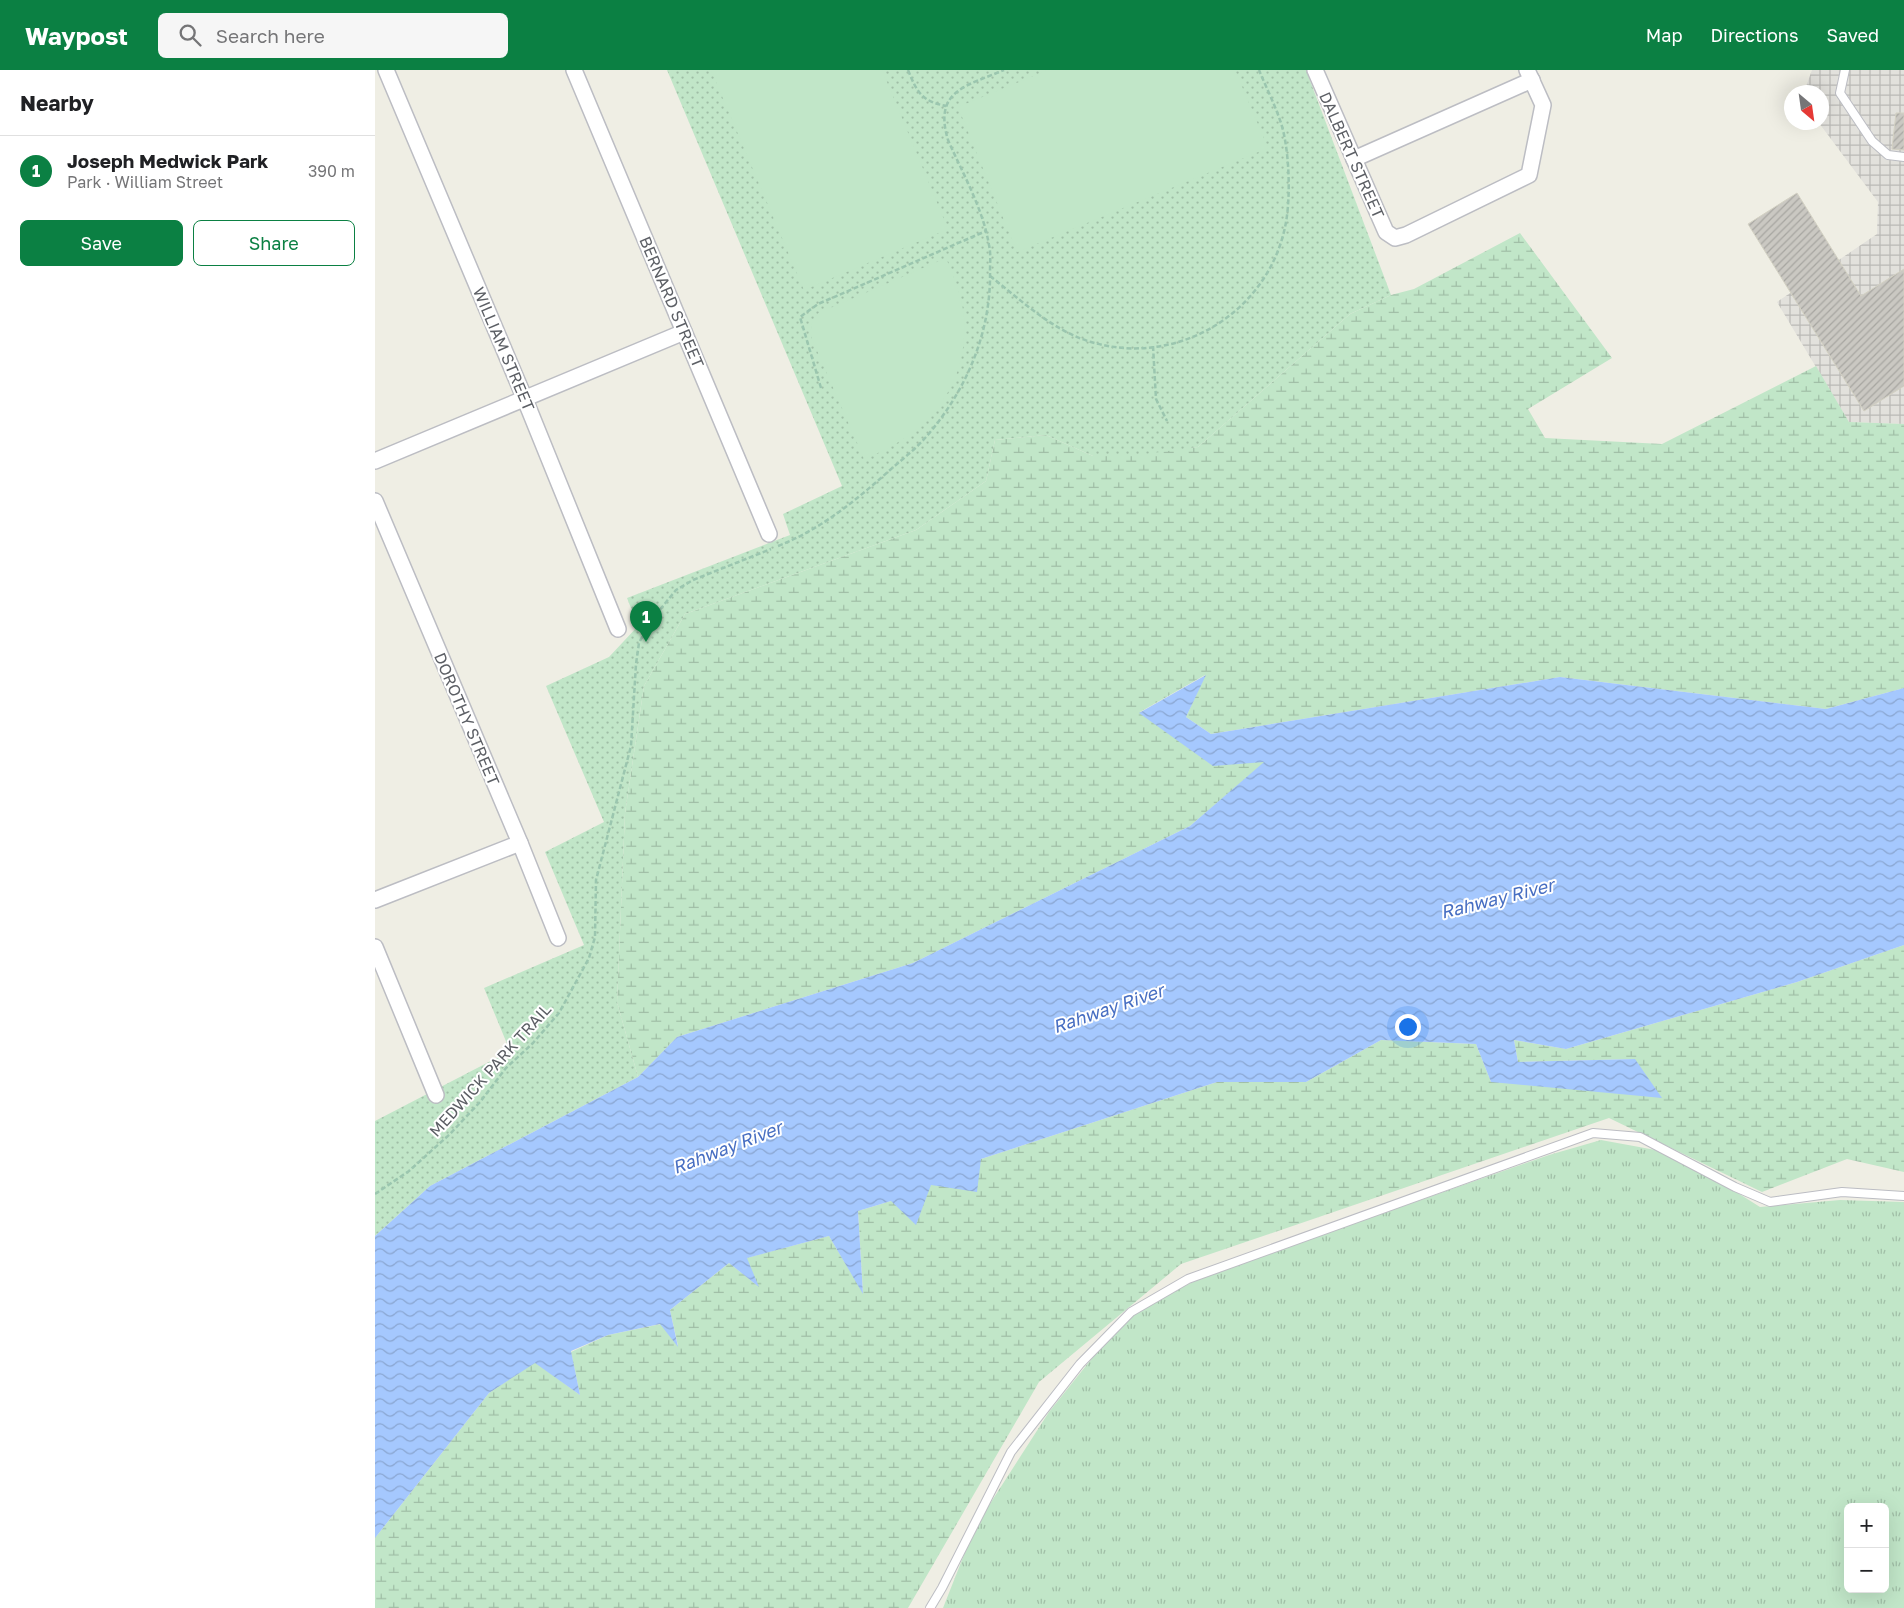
<!DOCTYPE html>
<meta charset="utf-8">
<style>
:root{--surface:#fff;--page:#f6f6f6;--text:#202124;--muted:#757577;--line:#e0e0e0;--accent:#0b8043}
body{margin:0;font-family:"Golos Text",sans-serif;background:var(--page);color:var(--text)}
.controls{position:absolute;right:15px;bottom:15px;display:grid;overflow:hidden;border-radius:8px;box-shadow:0 5px 20px #0002}
.controls button{width:45px;height:45px;display:grid;place-items:center;padding:0;border:0;border-bottom:1px solid var(--line);background:var(--surface);color:var(--text);font:25px sans-serif}
.compass{position:absolute;left:1409px;top:15px;width:45px;height:45px;border-radius:50%;background:var(--surface);box-shadow:0 5px 20px #0002;rotate:151deg}
.you{position:absolute;left:1032px;top:956px;width:18px;height:18px;margin:-12px;border:4px solid #fff;border-radius:50%;background:#1a73e8;box-shadow:0 0 0 8px #1a73e833}
.badge{display:grid;place-items:center;width:32px;height:32px;border-radius:50%;background:var(--accent);color:#fff;font-size:16px;font-weight:700}
.pin{position:absolute;translate:-50% -41px;filter:drop-shadow(0 1px 2px #0008)}
.pin::after{content:'';position:absolute;top:26px;width:18px;height:15px;background:inherit;clip-path:polygon(0 0,100% 0,50% 100%)}
.list{margin:0;padding:0;list-style:none}
h2{display:flex;justify-content:space-between;align-items:center;height:65px;margin:0;padding:0 20px;font-size:21px}
h2 small{font-size:16px;font-weight:400;color:var(--muted)}
.list li{display:grid;grid-template-columns:32px 1fr auto;gap:15px;align-items:center;box-sizing:border-box;height:70px;padding:0 20px;border-top:1px solid var(--line)}
.list b{display:block;font-size:19px;white-space:nowrap}
.list p{margin:0;font-size:16px;white-space:nowrap;color:var(--muted)}
.list em{font-size:16px;font-style:normal;color:var(--muted)}
.actions{display:flex;gap:10px;padding:15px 20px}
.actions a{flex:1;padding:11px 0;border:1px solid var(--accent);border-radius:8px;text-align:center;font-size:18px;color:var(--accent)}
.actions .main{background:var(--accent);color:#fff}
.icon{flex:none;width:28px;height:28px;fill:none;stroke:currentColor;stroke-width:2;stroke-linecap:round;stroke-linejoin:round}
.map{position:relative;flex:none;width:1529px;height:1538px;overflow:hidden}
header{display:flex;align-items:center;gap:30px;box-sizing:border-box;height:70px;padding:0 25px;background:var(--accent);color:#fff}
header strong{font-size:24px}
nav{display:flex;gap:28px;margin-inline-start:auto;font-size:18px}
.search{width:350px;height:45px;background:var(--page);display:flex;align-items:center;gap:12px;box-sizing:border-box;padding:0 18px;border-radius:8px;color:var(--muted);font-size:19px}
main{display:flex}
aside{flex:1;background:var(--surface)}
.map>svg:first-child{display:block}
.industrial{fill:url(#industrial-grid)}
.grass{fill:url(#grass-tufts);fill-rule:evenodd}
.wetland{fill:url(#wetland-marsh)}
.park{fill:url(#park-dots)}
.pitch{fill:#c1e6c8}
.water{fill:url(#water-waves)}
.building{fill:url(#building-hatch);stroke:#d3d1c3}
.lines{fill:none;stroke-linecap:round;stroke-linejoin:round}
.service-casing{stroke:#bcbdc3;stroke-width:10}
.minor-casing{stroke:#bcbdc3;stroke-width:18}
.path{stroke:#9bc6af;stroke-width:2.5;stroke-dasharray:5 2.5;stroke-linecap:butt}
.service{stroke:#fff;stroke-width:8}
.minor{stroke:#fff;stroke-width:15}
.labels{text-anchor:middle;dominant-baseline:central;stroke-width:4;stroke-linejoin:round;paint-order:stroke}
.street-label{font-size:16px;fill:#5c5f65;stroke:#fff}
.water-label{font-size:18px;font-style:italic;fill:#476ec2;stroke:#fff}
</style>
<header>
<strong>Waypost</strong>
<div class="search"><svg class="icon" aria-label="search" viewBox="0 0 24 24"><circle cx="10" cy="10" r="6"/><path d="M15 15l6 6"/></svg>Search here</div>
<nav><a>Map</a><a>Directions</a><a>Saved</a></nav>
</header>
<main>
<aside>
<h2>Nearby<small></small></h2>
<ul class="list">
<li><span class="badge">1</span><div><b>Joseph Medwick Park</b><p>Park · William Street</p></div><em>390 m</em></li>
</ul>
<div class="actions"><a class="main">Save</a><a>Share</a></div>
</aside>
<div class="map">
<svg width="1529" height="1538" viewBox="0 0 1529 1538">
<defs>
<pattern id="industrial-grid" width="8" height="8" patternUnits="userSpaceOnUse" patternTransform="scale(1.25)"><rect width="8" height="8" fill="#e2e1dc"/><path d="M0 4h8M4 0v8" fill="none" stroke="#babab6"/></pattern>
<pattern id="grass-tufts" width="24" height="20" patternUnits="userSpaceOnUse" patternTransform="scale(1.25)"><rect width="24" height="20" fill="#c1e6c8"/><path d="M3 7l-1-3M5 7V3M7 7l1-3M15 17l-1-3M17 17v-4M19 17l1-3" fill="none" stroke="#a0bea6"/></pattern>
<pattern id="wetland-marsh" width="20" height="14" patternUnits="userSpaceOnUse" patternTransform="scale(1.25)"><rect width="20" height="14" fill="#c1e6c8"/><path d="M1 5h8M5 5V1M11 12h8M15 12V8" fill="none" stroke="#a0bea6"/></pattern>
<pattern id="park-dots" width="8" height="8" patternUnits="userSpaceOnUse" patternTransform="scale(1.25)"><rect width="8" height="8" fill="#c1e6c8"/><path d="M2 2h.1M6 6h.1" fill="none" stroke="#a0bea6" stroke-width="1.8" stroke-linecap="round"/></pattern>
<pattern id="water-waves" width="16" height="10" patternUnits="userSpaceOnUse" patternTransform="scale(1.25)"><rect width="16" height="10" fill="#a5c8fe"/><path d="M0 5q4-4 8 0t8 0" fill="none" stroke="#8aa6d1"/></pattern>
<pattern id="building-hatch" width="6" height="6" patternUnits="userSpaceOnUse" patternTransform="scale(1.25)"><rect width="6" height="6" fill="#cac8c2"/><path d="M-1 1l2-2M0 6l6-6M5 7l2-2" fill="none" stroke="#a7a6a1"/></pattern>
</defs>
<rect width="100%" height="100%" fill="#efeee4"/>
<path class="industrial" d="M1437 0H1529V354L1474 352 1402 232 1502 164 1503 132 1444 53 1446 52V22H1429Z"/>
<path class="grass" d="M1226 1070 1286 1081 1331 1103 1385 1137 1465 1130 1529 1132V1538H568L600 1457 674 1342 718 1287 767 1237 834 1204 1174 1085ZM1473 1437H1510V1519H1473Z"/>
<g class="wetland">
<path d="M1145 163 1237 288 1153 339 1170 368 1287 374 1441 296 1474 352 1529 354V618L1451 639 1185 607 836 664 811 647 830 605 765 642 890 692 815 756 538 893 302 967 263 1007 242 932 250 743 269 616 310 544 541 460 611 411 620 370 671 365 718 386 823 377 975 244 1016 225 1039 219Z"/>
<path d="M1529 875V1102L1472 1089 1387 1122 1234 1048 806 1194 664 1312 533 1538H0V1468L114 1323 160 1292 205 1325 196 1282 233 1265 286 1254 303 1276 295 1240 354 1193 383 1216 371 1188 454 1166 488 1223 483 1141 516 1131 556 1115 606 1089 842 1012H931L1006 970 1101 974 1116 1012 1260 989 1143 992 1139 970 1191 979 1422 912Z"/>
</g>
<path class="park" d="M292 0H931L1016 225 975 244 823 377 755 386H718L671 365 620 370 611 411 541 460 310 544 269 616 250 743 242 932 263 1007 55 1116 0 1166V1051L135 981 109 918 209 875 170 782 229 752 171 616 234 587 263 556 252 528 415 465 408 444 467 416Z"/>
<g class="pitch">
<path d="M336 0H507L573 159 429 220Z"/>
<path d="M673 0H860L893 78 642 182 583 37Z"/>
<path d="M571 188C579 207 587 226 589 247 594 317 552 365 489 389L437 269C433 253 441 239 458 237Z"/>
</g>
<path class="water" d="M831 605 811 647 836 664 1185 607 1451 639 1529 618V875L1422 912 1191 979 1139 970 1143 992 1260 989 1287 1028 1116 1012 1101 974 1006 970 931 1012H842L606 1089 602 1122 556 1115 541 1155 516 1131 483 1141 488 1224 454 1166 372 1188 384 1217 354 1193 295 1240 303 1277 285 1254 233 1265 196 1281 205 1325 160 1293 114 1323 0 1468V1166L55 1116 263 1007 302 967 538 893 815 756 889 692 838 696 764 643Z"/>
<g class="building">
<path d="M1521 43H1529V80L1517 79Z"/>
<path d="M1422 123 1486 226 1529 199V316L1489 341 1373 154Z"/>
</g>
<g class="lines">
<defs>
<g id="service">
<path d="M1470 0 1465 23 1497 71 1513 85 1529 87"/>
<path d="M555 1538 567 1518 636 1382 705 1294 756 1242 813 1209 1218 1063 1265 1067 1360 1117 1395 1132 1467 1122 1529 1126"/>
</g>
<g id="minor">
<path d="M11 0 149 327 243 559"/>
<path d="M199 0 394 464"/>
<path d="M940 0 1011 162 1020 168 1031 165 1154 105 1168 35 1152 0"/>
<path d="M979 89 1157 10"/>
<path d="M0 391 309 262"/>
<path d="M0 431 145 773 183 868"/>
<path d="M0 830 145 773"/>
<path d="M0 877 61 1025"/>
</g>
</defs>
<use href="#service" class="service-casing"/>
<use href="#minor" class="minor-casing"/>
<g class="path">
<path d="M533 0C542 22 546 31 571 36"/>
<path d="M615 206C646 230 678 261 716 272 810 300 907 233 913 135 915 111 913 75 906 53 900 35 891 17 884 0"/>
<path d="M778 276 781 329 792 351"/>
<path d="M446 318 425 247 443 234 611 161"/>
<path d="M403 476C442 461 475 435 506 408 521 394 538 382 551 367 591 321 616 263 615 202 615 193 616 184 614 175 608 139 588 104 573 70 558 20 592 16 629 0"/>
<path d="M0 1124 34 1101 75 1064 105 1032 131 998 158 973 184 943 214 888 220 867 221 810 256 676 261 594 264 573 274 553 301 520 318 510 396 479"/>
</g>
<use href="#service" class="service"/>
<use href="#minor" class="minor"/>
</g>
<g class="labels">
<g class="street-label">
<text transform="translate(977 85) rotate(66)">DALBERT STREET</text>
<text transform="translate(297 232) rotate(67)">BERNARD STREET</text>
<text transform="translate(129 279) rotate(67)">WILLIAM STREET</text>
<text transform="translate(92 649) rotate(67)">DOROTHY STREET</text>
<text transform="translate(115 1000) rotate(-48)">MEDWICK PARK TRAIL</text>
</g>
<g class="water-label">
<text transform="translate(1122 828) rotate(-14)">Rahway River</text>
<text transform="translate(733 938) rotate(-19)">Rahway River</text>
<text transform="translate(352 1077) rotate(-21)">Rahway River</text>
</g>
</g>
</svg>
<div class="controls">
<button>+</button>
<button>−</button>
</div>
<svg class="compass" viewBox="-18 -18 36 36"><path d="M0-13l5 13h-10z" fill="#e53935"/><path d="M0 13l5-13h-10z" fill="#757577"/></svg>
<div class="you"></div>
<div class="pin badge" style="left:271px;top:572px">1</div>
</div>
</main>
